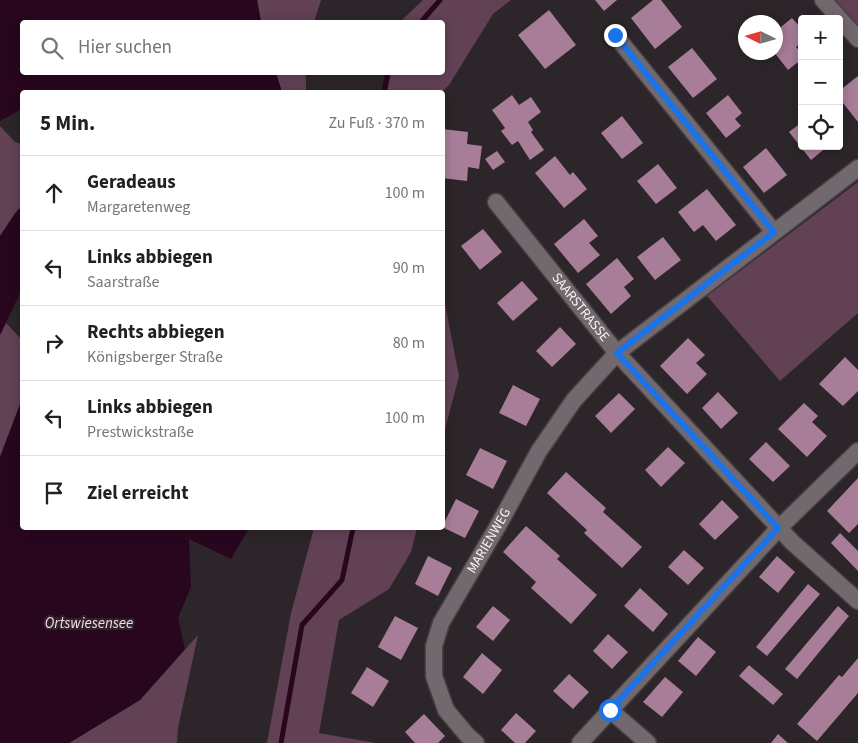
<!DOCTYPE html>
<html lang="de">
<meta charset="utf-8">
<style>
:root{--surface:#fff;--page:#f2f2f2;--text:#202124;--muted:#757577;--line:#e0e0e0}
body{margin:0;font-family:"Source Sans 3",sans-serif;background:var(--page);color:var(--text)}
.controls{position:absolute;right:15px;top:15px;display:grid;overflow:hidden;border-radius:5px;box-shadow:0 2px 12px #0003}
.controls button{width:45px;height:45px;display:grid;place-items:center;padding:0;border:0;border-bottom:1px solid var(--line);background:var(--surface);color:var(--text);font:25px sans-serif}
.compass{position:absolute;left:738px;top:15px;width:45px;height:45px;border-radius:50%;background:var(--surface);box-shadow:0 2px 12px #0003;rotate:275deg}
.stop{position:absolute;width:15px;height:15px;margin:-11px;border:4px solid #1a73e8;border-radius:50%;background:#fff}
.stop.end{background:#1a73e8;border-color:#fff;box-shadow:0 1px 5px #0008}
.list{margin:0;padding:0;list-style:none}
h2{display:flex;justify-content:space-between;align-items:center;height:65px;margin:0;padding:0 20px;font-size:21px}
h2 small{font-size:16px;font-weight:400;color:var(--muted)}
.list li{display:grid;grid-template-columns:32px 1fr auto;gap:15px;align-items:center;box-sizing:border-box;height:75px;padding:0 20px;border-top:1px solid var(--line)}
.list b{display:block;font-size:19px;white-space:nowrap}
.list p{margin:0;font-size:16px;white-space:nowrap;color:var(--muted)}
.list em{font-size:16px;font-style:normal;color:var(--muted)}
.icon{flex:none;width:28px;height:28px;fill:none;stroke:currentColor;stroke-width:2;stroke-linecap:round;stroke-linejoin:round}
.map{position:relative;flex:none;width:858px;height:743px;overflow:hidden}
.search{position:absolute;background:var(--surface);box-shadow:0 2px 12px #0003;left:20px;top:20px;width:425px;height:55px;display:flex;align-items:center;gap:12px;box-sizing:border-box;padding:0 18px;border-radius:5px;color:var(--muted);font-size:19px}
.panel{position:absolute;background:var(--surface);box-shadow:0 2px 12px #0003;left:20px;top:90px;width:425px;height:440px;border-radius:5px}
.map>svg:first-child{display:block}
.green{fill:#624155}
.water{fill:#28071e}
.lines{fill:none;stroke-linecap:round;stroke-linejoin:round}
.stream{stroke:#28071e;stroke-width:5}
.building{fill:#a87d98}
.minor-casing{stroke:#474044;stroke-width:19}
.minor{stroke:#72696e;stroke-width:16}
.route{stroke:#1a73e8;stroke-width:6}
.labels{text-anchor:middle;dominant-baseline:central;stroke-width:4.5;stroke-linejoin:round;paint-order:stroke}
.street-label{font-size:14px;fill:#f8f3f6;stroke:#2c2529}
.water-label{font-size:15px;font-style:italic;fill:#ffd4ee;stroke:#2c2529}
</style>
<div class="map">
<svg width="858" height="743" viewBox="0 0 858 743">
<rect width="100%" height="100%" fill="#2c2529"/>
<g class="green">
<path d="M257 0H321L314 22H261Z"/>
<path d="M423 0H511L493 14 449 85 442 92H387L391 73 442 72V22H400Z"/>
<path d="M833 0H858V28Z"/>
<path d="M276 73H306V92H282Z"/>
<path d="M0 126 15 142 22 144V206L16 212 0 236Z"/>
<path d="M858 182V313L780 381 707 296Z"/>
<path d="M442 288 459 376 443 437H442Z"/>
<path d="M6 323 22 340V399L0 457V335Z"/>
<path d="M314 528H417L411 552 389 589 339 620 319 733 376 743H267L291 613Z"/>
<path d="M198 635 178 728 177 743H69L140 700Z"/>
</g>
<g class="water">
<path d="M0 0H257L261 22H22V72L276 73 282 92H22V109L0 121Z"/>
<path d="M22 206V289L0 335V236L16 212Z"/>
<path d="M22 399V528H249L231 559 189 539 191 587 178 618 185 649 140 700 69 743H0V457Z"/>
</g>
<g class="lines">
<g class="stream">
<path d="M421 22 440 0"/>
<path d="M384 92 388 72"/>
<path d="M281 743 302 625 342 580 353 528"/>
</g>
</g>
<g class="building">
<path d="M595 0H617L604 11Z"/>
<path d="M653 0H661L682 27 655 49 631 18Z"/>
<path d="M549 10 576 45 545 69 518 35Z"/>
<path d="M792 18 802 29V42L796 47 802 54V59L788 70 774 52H776V31Z"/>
<path d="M692 48 717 79 693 98 668 67Z"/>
<path d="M858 76V122L839 98V91Z"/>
<path d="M512 95 519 105 531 97 541 112 528 122 533 130 531 132 544 150 530 160 518 141 512 145 501 131 505 128 492 110Z"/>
<path d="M728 95 742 113 735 119 741 126 726 138 706 113Z"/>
<path d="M622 116 643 143 622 159 601 133Z"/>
<path d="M802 122V146H828L811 160 789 132Z"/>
<path d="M442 129 468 132 467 144 482 146 479 169 468 167 467 181 442 178Z"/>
<path d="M766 148 787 175 764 193 743 167Z"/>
<path d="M497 151 505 162 493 170 485 159Z"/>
<path d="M555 156 570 175 573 172 587 189 564 208 535 173Z"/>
<path d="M658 164 677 188 656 204 637 181Z"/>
<path d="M707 189 736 225 716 241 703 225 694 232 678 212Z"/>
<path d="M584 219 598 236 589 243 600 255 578 273 554 244Z"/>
<path d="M483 229 502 252 480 270 461 246Z"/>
<path d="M663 237 681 260 655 280 637 257Z"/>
<path d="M617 258 634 279 624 287 631 296 611 314 586 284Z"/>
<path d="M522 281 538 299 513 321 497 303Z"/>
<path d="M560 327 576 344 552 367 536 351Z"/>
<path d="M688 338 705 355 696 363 707 374 687 394 660 366Z"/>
<path d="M845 357 858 370V391L843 406 819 384Z"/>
<path d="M513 385 540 399 526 426 499 413Z"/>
<path d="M718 392 738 413 721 429 702 408Z"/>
<path d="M619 393 635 409 611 433 595 416Z"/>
<path d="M804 403 818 416 812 422 827 436 807 457 778 429Z"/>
<path d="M766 442 790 466 773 482 749 459Z"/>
<path d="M668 447 685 463 661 487 645 470Z"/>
<path d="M480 448 507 461 493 489 466 475Z"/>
<path d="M566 472 606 508 603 512 642 547 622 568 584 533 587 530 547 493Z"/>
<path d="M858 478V524L849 533 827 511Z"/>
<path d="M456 499 479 511 465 538 442 527Z"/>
<path d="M722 500 739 517 715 540 699 524Z"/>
<path d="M526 526 560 556 557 559 597 595 571 624 531 588 536 582 503 552Z"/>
<path d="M840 533 858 551V571L831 543Z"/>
<path d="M684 550 704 568 688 585 668 567Z"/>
<path d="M428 556 452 568 438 596 415 584Z"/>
<path d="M777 556 795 572 778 593 759 577Z"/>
<path d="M808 584 820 594 767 656 756 647Z"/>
<path d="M640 588 668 614 653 632 624 606Z"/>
<path d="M493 606 510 620 493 641 476 627Z"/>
<path d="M838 606 849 616 797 679 785 669Z"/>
<path d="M395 616 418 628 401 660 378 647Z"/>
<path d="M608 634 628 652 612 669 593 651Z"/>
<path d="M698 637 716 652 696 676 678 661Z"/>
<path d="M482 653 502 670 483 694 463 677Z"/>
<path d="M858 658V693L817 741 797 724 839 675 842 677Z"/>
<path d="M749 665 783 694 773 705 739 676Z"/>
<path d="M367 667 389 681 373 707 351 693Z"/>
<path d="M569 674 589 692 573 709 553 691Z"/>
<path d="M665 677 683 692 662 717 643 702Z"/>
<path d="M516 713 536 731 525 743H515L501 730Z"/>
<path d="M424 714 445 736 438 743H415L405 732Z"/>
<path d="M778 734 788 743H771Z"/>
</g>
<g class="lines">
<defs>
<g id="minor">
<path d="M823 0 858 39"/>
<path d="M615 35 774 232"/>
<path id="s1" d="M496 202 617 353 792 542 858 601"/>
<path d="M610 710 648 743"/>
<path id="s2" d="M476 743 467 735 446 710 434 676V646L441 623 499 524 539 451 574 400 617 353 858 168"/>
<path d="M580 743 779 528 858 451"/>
</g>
</defs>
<use href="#minor" class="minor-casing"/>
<use href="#minor" class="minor"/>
</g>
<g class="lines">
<path class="route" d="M610 710 778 528 617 353 774 232 615 35"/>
</g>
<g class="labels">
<g class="street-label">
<text stroke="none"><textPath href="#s1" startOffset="135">SAARSTRASSE</textPath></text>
<text stroke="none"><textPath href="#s2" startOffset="230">MARIENWEG</textPath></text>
</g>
<g class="water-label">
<text x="89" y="623">Ortswiesensee</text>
</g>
</g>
</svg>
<div class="controls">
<button>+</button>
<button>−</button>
<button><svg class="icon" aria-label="locate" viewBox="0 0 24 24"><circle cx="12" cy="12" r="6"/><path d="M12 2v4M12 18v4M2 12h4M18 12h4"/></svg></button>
</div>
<svg class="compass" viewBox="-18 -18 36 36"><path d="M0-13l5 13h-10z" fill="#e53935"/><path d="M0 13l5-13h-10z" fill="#757577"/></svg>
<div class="stop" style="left:610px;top:710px"></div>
<div class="stop end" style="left:615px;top:35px"></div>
<div class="search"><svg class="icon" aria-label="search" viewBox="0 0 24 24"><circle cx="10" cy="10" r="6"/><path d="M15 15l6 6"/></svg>Hier suchen</div>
<section class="panel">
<h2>5 Min.<small>Zu Fuß · 370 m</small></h2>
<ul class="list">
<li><svg class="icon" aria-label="ahead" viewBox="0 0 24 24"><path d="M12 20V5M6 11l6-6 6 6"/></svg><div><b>Geradeaus</b><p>Margaretenweg</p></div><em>100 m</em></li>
<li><svg class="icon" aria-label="left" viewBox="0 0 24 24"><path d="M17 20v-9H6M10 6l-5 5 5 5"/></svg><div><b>Links abbiegen</b><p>Saarstraße</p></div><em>90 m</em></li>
<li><svg class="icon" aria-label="right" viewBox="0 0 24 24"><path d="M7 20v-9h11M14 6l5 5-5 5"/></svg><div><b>Rechts abbiegen</b><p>Königsberger Straße</p></div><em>80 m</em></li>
<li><svg class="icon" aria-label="left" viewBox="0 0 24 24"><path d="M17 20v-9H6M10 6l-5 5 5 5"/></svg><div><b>Links abbiegen</b><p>Prestwickstraße</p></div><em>100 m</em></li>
<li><svg class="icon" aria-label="arrive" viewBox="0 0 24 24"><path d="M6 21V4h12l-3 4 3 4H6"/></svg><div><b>Ziel erreicht</b></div></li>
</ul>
</section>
</div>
